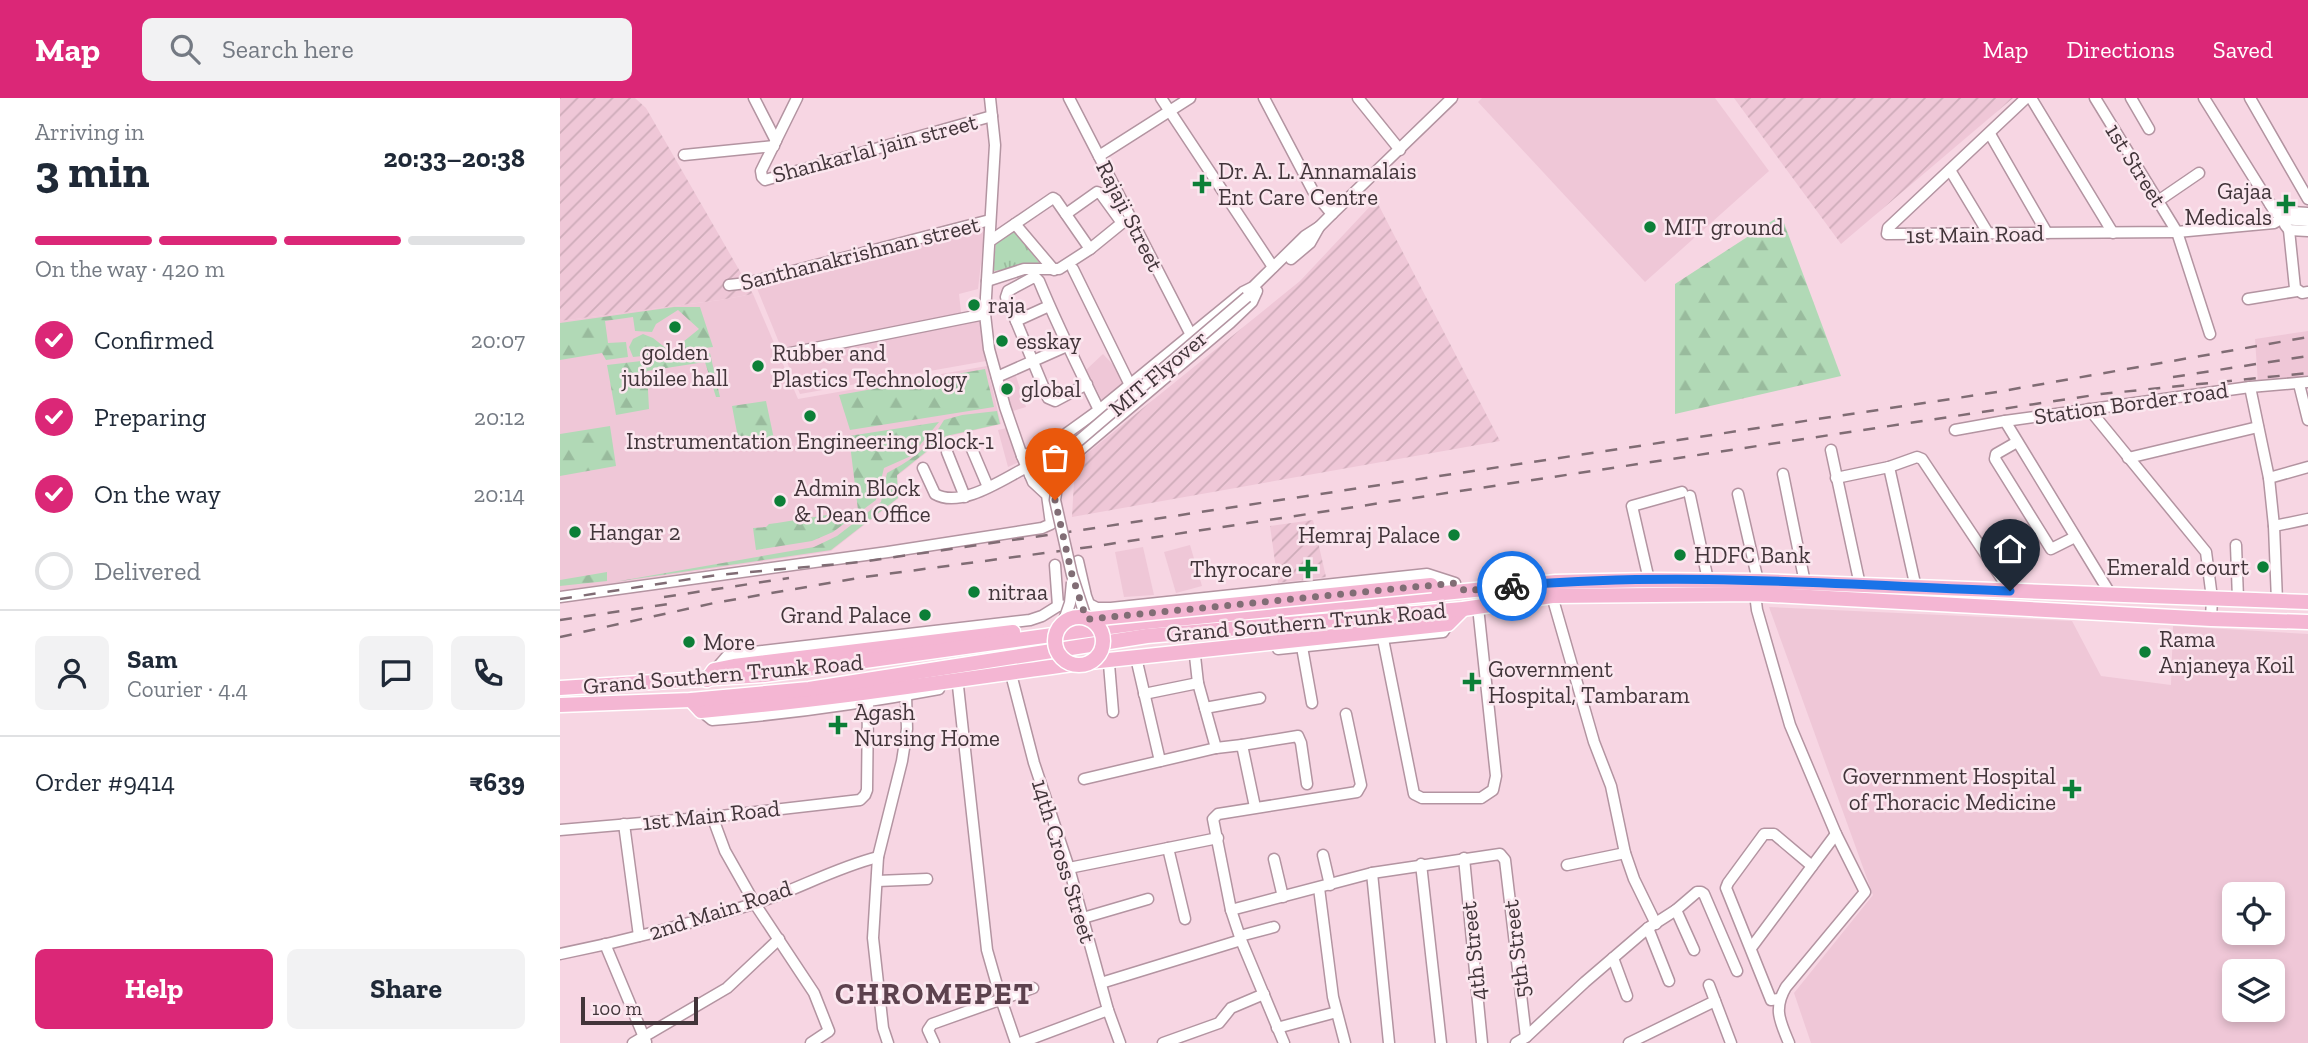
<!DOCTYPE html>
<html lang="en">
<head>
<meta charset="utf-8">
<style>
  :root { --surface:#fff; --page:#f2f2f3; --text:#1f2937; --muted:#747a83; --line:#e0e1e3; --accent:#db2777 }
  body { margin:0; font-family:"Zilla Slab",serif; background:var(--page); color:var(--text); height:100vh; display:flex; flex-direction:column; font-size:26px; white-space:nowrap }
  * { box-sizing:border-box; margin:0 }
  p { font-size:23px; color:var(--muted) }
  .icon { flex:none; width:38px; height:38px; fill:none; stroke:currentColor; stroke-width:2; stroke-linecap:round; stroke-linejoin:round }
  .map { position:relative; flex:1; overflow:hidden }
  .details { display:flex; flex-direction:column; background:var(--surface); width:560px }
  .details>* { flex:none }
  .controls { position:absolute; left:1662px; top:784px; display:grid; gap:14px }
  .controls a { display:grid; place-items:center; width:63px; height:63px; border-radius:10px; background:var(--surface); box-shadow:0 4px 10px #0003; font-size:35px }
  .scale { position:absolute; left:21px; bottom:18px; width:117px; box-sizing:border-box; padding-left:7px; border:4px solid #42353a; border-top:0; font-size:19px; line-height:24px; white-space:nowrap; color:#42353a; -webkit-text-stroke:5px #fbe7ef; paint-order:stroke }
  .pin { position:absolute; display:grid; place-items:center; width:60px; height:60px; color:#fff; margin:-72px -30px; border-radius:50% 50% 50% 0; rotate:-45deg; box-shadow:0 0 7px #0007 }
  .pin .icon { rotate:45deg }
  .courier { position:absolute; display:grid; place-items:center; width:70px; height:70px; margin:-35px; border:5px solid #1a73e8; border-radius:50%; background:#fff; color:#222; box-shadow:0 2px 9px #0007 }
  .head em { font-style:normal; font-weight:700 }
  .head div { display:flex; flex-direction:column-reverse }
  .head { display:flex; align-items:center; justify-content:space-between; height:119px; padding:0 35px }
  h1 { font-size:46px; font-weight:700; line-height:52px }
  .bar { display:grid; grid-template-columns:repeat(4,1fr); gap:10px 7px; align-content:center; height:84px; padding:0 35px }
  .bar i { height:9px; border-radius:5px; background:var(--line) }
  .bar .selected { background:var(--accent) }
  .bar p { grid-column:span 4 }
  .line { display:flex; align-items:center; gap:18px; padding:0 35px; border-top:2px solid var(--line) }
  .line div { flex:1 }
  .round { display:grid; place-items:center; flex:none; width:74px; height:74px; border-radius:10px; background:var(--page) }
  ol { padding:0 35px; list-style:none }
  li { display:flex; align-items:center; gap:21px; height:77px }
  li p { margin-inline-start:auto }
  li .icon { padding:7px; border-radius:50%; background:var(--accent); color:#fff; stroke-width:4 }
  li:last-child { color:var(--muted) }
  li i { width:38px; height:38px; border:4px solid var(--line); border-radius:50% }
  .primary-button { display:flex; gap:14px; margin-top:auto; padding:14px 35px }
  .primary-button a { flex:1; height:80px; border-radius:10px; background:var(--accent); color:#fff; font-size:28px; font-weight:700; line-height:80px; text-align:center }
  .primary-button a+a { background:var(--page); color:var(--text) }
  header { display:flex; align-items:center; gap:42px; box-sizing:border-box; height:98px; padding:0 35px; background:var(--accent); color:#fff }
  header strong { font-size:33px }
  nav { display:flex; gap:38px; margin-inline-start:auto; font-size:24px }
  .search { width:490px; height:63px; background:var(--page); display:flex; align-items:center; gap:18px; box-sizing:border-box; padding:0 24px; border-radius:10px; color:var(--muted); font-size:26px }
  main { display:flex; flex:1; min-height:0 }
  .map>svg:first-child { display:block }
  .built { fill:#efc7d7; fill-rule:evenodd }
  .industrial { fill:url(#industrial-furrows) }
  .grass { fill:url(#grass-tufts) }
  .forest { fill:url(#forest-firs) }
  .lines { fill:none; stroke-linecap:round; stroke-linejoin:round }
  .minor-casing { stroke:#b394a1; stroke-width:13 }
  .major-casing { stroke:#fff; stroke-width:17 }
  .minor { stroke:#fff; stroke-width:10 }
  .major { stroke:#f4b6d3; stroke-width:14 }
  .rail { stroke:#806c74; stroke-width:2.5; stroke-dasharray:12 12; stroke-linecap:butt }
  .minor-bridge-casing { stroke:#b394a1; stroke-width:13; stroke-linecap:butt }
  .major-bridge-casing { stroke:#fff; stroke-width:17; stroke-linecap:butt }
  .minor-bridge { stroke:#fff; stroke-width:10 }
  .major-bridge { stroke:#f4b6d3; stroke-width:14 }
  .done { stroke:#816d75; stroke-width:7; stroke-dasharray:0 12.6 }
  .route { stroke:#1a73e8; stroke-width:9 }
  .poi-dot { fill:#0c7f37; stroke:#fbe7ef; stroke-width:2.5 }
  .labels { text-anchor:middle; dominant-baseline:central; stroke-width:5; stroke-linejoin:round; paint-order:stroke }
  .street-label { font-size:23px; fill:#42353a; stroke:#fbe7ef }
  .poi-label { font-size:23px; fill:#42353a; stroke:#fbe7ef; text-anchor:start }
  .district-label { font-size:30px; font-weight:bold; letter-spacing:2px; fill:#5d424e; stroke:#fbe7ef }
</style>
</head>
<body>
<header>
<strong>Map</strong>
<div class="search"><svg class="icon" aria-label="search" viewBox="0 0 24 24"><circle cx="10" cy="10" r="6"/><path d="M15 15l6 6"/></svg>Search here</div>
<nav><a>Map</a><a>Directions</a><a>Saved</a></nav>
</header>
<main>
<section class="details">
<div class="head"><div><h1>3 min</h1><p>Arriving in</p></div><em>20:33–20:38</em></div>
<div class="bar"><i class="selected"></i><i class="selected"></i><i class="selected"></i><i></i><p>On the way · 420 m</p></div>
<ol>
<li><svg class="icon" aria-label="check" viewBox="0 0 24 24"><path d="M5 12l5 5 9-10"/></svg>Confirmed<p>20:07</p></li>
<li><svg class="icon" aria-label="check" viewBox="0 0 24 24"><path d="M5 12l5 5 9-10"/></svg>Preparing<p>20:12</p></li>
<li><svg class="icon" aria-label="check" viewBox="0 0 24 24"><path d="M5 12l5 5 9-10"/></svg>On the way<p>20:14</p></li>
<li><i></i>Delivered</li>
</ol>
<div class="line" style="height:126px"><a class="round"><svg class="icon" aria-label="person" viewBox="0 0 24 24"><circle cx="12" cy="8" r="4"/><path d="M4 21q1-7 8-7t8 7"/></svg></a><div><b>Sam</b><p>Courier · 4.4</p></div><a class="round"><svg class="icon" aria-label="chat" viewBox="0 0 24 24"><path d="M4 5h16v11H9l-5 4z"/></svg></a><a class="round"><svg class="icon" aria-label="phone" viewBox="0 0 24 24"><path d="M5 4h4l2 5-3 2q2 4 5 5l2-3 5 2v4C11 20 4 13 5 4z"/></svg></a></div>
<div class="line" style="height:91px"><div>Order #9414</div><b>₹639</b></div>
<div class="primary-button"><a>Help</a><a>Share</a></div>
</section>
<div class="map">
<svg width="1748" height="945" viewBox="0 0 1748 945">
  <defs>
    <pattern id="industrial-furrows" width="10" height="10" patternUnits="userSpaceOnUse" patternTransform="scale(1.75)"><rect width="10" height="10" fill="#efc7d7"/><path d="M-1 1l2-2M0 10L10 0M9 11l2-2" fill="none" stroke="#ceacb9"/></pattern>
    <pattern id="grass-tufts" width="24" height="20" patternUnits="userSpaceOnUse" patternTransform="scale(1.75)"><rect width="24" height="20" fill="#b1d9b6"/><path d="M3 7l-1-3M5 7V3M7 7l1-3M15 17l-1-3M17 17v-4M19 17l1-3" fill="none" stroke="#99bb9d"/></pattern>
    <pattern id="forest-firs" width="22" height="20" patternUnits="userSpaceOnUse" patternTransform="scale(1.75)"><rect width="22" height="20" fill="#b1d9b6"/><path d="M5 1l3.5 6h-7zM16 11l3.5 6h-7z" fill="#99bb9d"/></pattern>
  </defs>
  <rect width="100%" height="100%" fill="#f7d6e3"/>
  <g class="built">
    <polygon points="922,0 1155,0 1209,73 1085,184 918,4"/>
    <polygon points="425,129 418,191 399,196 402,223 421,220 426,263 240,296 196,188"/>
    <polygon points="193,196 238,301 427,268 441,326 386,339 337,378 339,400 271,453 0,493 0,223 160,202"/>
    <polygon points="1748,233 1748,277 1698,285 1695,241"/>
    <polygon points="543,256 568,283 543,304 526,272"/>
    <polygon points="454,272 466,309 453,313 440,275"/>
    <polygon points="447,330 459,364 448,369 438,332"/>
    <polygon points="630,447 642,488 616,495 604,454"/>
    <polygon points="583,449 594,497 564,499 555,454"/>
    <path d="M1209 509 1512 523 1541 578 1611 587 1613 528 1748 536V945H1251L1234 895 1313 797ZM1675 796H1713V835H1675ZM1675 873H1713V912H1675Z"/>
  </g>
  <g class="industrial">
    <polygon points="0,0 75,0 86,10 193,196 160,202 0,223"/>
    <polygon points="1174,0 1453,0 1281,146"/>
    <polygon points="816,102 940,343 512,419 515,365 740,183"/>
    <polygon points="753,422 766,479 718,485 710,428"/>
  </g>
  <polygon class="grass" points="452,130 481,167 433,173 436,144"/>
  <g class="forest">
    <polygon points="1221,117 1281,278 1115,316 1115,186"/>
    <polygon points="114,209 140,209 153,249 121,253 118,248 139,231 118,212 96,226 92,234 75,233 73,219 45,223 48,245 66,244 68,259 46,262 42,255 0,262 0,225"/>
    <polygon points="83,236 93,240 112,255 73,259 69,249 73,241"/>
    <polygon points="150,255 160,299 156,299 145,264 87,273 89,311 56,317 47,267"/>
    <polygon points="425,271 434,309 290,332 279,297"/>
    <polygon points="206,303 214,341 179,345 172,308"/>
    <path d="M437 313 440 326 386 338 337 377 338 400 271 452 54 484 254 449 277 438 321 404 327 375C357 359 366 351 384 322L402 317Z"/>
    <polygon points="379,324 351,358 324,370 316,402 273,434 252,443 196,452 193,430 206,429 209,426 217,425 298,412 289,338"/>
    <polygon points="50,328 56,368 0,378 0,336"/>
    <polygon points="47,474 47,483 0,488 0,482"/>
  </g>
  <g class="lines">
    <defs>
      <g id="minor">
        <polyline points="194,0 216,43"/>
        <polyline points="237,0 201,73 202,79 205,82 432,18"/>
        <polyline points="509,0 631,237"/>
        <polyline points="601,0 713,169"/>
        <polyline points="704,0 753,93 772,116"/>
        <polyline points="798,0 840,52"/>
        <polyline points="1466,0 1328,130 1327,136 1617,134 1714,125 1723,120"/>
        <polyline points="1471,0 1553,135"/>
        <polyline points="1535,0 1617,134 1650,236"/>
        <polyline points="1571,0 1589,31"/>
        <polyline points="1644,0 1715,114 1724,121 1748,123"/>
        <polyline points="1690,0 1748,101"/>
        <polyline points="1430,36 1487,135"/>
        <polyline points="124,57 214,48"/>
        <polyline points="539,58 630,0"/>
        <polyline points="1390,72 1428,135"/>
        <polyline points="1598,103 1639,75"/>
        <polyline points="1710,106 1732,114 1748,115"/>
        <polyline points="455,126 494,172"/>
        <polyline points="1725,127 1729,132 1748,133"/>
        <polyline points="1729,132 1735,190 1742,195 1748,194"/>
        <polyline points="430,143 493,100 496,102 530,151"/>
        <polyline points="731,161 750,145 759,129 772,116 892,0"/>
        <polyline points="513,171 570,287"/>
        <polyline points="427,183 464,171 499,171 530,151 562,125 541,96 537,94 506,116"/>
        <polyline points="169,187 187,185 430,122"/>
        <polyline points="1688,201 1737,193"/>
        <polyline points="456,223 489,208"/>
        <polyline points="220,257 425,216"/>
        <polyline points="437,279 507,248"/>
        <path d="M527 286 495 303 488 300 446 199 448 193 472 180H476L479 183C497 227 518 269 539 312"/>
        <polyline points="1739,286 1748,322"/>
        <polyline points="1690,289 1709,380 1714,428 1717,503"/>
        <polyline points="1529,311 1646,454 1652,500 1651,521"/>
        <polyline points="1445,323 1551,497"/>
        <polyline points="1395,332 1445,323 1690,289 1748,284"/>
        <polyline points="1457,344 1436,356 1435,361 1491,451 1515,439"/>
        <polyline points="411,349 428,389"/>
        <polyline points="1271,352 1300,487"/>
        <polyline points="387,354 405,399"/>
        <polyline points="462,358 489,348 539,312 683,194 693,189 745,138 759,129"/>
        <polyline points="1568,360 1698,329"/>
        <polyline points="1329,369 1356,490"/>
        <path d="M363 370 375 396C401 411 443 381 467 369"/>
        <polyline points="1223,376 1245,485"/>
        <polyline points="470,377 507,363 670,225 692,204 697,193"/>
        <polyline points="1276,380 1329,369 1357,359 1362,361 1450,493"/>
        <polyline points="1709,380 1748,369"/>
        <polyline points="1178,396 1198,483"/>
        <polyline points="1130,398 1148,482"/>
        <polyline points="1714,428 1748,421"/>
        <polyline points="1676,447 1678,501"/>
        <polyline points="518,463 526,498 529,506"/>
        <polyline points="495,467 498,508"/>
        <polyline points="1089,482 1072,408 1122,394"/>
        <path d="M1195 496 1197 512 1230 627 1276 736 1305 794 1226 889C1213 911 1220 923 1229 945"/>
        <polyline points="992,498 1034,644 1051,688 1065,755 1074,781 1096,826"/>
        <polyline points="0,499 328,454 482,430 491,426 487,397 473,384 462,358 445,309 429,251 425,216 435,47 430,0"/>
        <polyline points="823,541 854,696 862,700 921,700 933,692 936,678 918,509"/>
        <polyline points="742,549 752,605"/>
        <polyline points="718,551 883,534 888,526"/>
        <polyline points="635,558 638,585 656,650"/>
        <polyline points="577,564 600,663"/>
        <polyline points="549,566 553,614"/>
        <polyline points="155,572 168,557 470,522 482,518 498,508 529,506 537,510 551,510 867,476 895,485"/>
        <polyline points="452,580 474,665 509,770 548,912 560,945"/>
        <polyline points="398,588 427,852 441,901 456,945"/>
        <polyline points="584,596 638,585"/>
        <polyline points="645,610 700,600"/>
        <path d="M141 613 152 622C228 616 304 605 379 591"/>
        <polyline points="682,647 738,638 741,645 747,686"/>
        <polyline points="524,681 656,650 682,647 695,709"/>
        <polyline points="64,726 79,838"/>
        <polyline points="155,726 165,753 195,806 254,895 269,933 251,945"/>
        <polyline points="0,732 152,719 300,702 305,697 307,692 308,605"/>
        <polyline points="608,750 625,821"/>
        <polyline points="763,757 770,787"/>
        <polyline points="904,760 922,945"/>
        <polyline points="714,761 723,799"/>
        <polyline points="861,766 881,945"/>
        <polyline points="1007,767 1065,755"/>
        <polyline points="509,770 658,740"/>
        <polyline points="812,775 829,945"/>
        <polyline points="317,783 367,781"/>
        <polyline points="759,790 773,899 785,945"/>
        <polyline points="671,812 812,775 940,756 945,762 966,939"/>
        <polyline points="1116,812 1134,852"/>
        <polyline points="523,820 588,801"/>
        <polyline points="1088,830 1109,883"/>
        <polyline points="680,838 714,829"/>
        <polyline points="45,846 86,944"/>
        <polyline points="1191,850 1276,736"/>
        <path d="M0 856C65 843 130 826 193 806 235 793 274 770 318 759"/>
        <polyline points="1053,860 1067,898"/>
        <polyline points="541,885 681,842"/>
        <polyline points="1149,887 1171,945"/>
        <polyline points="1219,901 1211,902 1166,790 1168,785 1204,736 1214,736 1252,768"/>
        <polyline points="717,930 773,915"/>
        <polyline points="73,945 167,890 219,841"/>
        <polyline points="328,945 323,930 313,840 318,759 342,663 347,631 346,597"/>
        <polyline points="374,945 368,932 372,926 473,890"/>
        <polyline points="460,945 548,912"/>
        <polyline points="603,945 659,925 671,910 704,896"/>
        <polyline points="724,945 681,842 671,812 653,721 658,716 797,694 801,687 786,616"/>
        <polyline points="956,945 966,939 1025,884 1088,830 1116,812 1137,794 1141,794 1144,796 1177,873"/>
        <polyline points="1069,945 1155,903"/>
      </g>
      <g id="major">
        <polyline points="530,564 888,526 903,511"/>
        <polyline points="147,582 154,572 174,568 453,534"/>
        <polyline points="0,590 204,577 586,524 996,484 1089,482 1198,483 1748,504"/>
        <path d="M131 602 141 613C266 602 389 583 513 566"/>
        <polyline points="0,607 131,602 249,591 587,538 903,511 992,498 1195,496 1651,521 1748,524"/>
      </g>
    </defs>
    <use href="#minor" class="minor-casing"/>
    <use href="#major" class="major-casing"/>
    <use href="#minor" class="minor"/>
    <use href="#major" class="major"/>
    <g class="rail">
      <polyline points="1613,279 1748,258"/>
      <polyline points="104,499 229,480"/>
      <polyline points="0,501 157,477 301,464 508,434 1437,294 1748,239"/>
      <polyline points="0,522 115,505"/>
      <polyline points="0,539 154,505 304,479 530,449 1541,296 1748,275"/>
    </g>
    <defs>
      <g id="minor-bridge">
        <polyline points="526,520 512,477 495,402 500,368 508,352 687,199"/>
        <polyline points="503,525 510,505 512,484"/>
      </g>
      <g id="major-bridge">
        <circle cx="519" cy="543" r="24"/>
        <polyline points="530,521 871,487"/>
      </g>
    </defs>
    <use href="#minor-bridge" class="minor-bridge-casing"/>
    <use href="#major-bridge" class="major-bridge-casing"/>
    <use href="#minor-bridge" class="minor-bridge"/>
    <use href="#major-bridge" class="major-bridge"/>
  </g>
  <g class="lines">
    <polyline class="done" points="495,402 512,477 526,520 530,521 895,485 905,493 952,488"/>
    <path class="route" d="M952 488C1118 473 1285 487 1450 493"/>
  </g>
  <g class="poi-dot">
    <path d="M638.5 75.5h7v7h7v7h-7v7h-7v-7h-7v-7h7z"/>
    <path d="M1722.5 95.5h7v7h7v7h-7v7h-7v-7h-7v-7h7z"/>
    <circle cx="1090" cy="129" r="7"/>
    <circle cx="414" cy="207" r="7"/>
    <circle cx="115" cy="229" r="7"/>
    <circle cx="442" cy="243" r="7"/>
    <circle cx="198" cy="268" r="7"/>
    <circle cx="447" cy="291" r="7"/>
    <circle cx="250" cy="318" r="7"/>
    <circle cx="220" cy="403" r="7"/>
    <circle cx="15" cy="434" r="7"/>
    <circle cx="894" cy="437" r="7"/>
    <circle cx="1120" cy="457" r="7"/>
    <circle cx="1703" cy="469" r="7"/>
    <path d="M744.5 460.5h7v7h7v7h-7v7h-7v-7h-7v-7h7z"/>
    <circle cx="414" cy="494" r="7"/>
    <circle cx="365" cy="517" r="7"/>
    <circle cx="129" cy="544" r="7"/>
    <circle cx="1585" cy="554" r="7"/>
    <path d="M908.5 573.5h7v7h7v7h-7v7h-7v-7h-7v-7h7z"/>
    <path d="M274.5 616.5h7v7h7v7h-7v7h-7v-7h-7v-7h7z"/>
    <path d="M1508.5 680.5h7v7h7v7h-7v7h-7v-7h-7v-7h7z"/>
  </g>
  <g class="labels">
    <g class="street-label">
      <text transform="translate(315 50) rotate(-15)">Shankarlal jain street</text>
      <text transform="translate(1576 67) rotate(58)">1st Street</text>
      <text transform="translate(570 118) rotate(63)">Rajaji Street</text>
      <text transform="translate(1415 136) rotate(-1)">1st Main Road</text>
      <text transform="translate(300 155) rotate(-14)">Santhanakrishnan street</text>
      <text transform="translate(598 275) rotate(-40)">MIT Flyover</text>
      <text transform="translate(1571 305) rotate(-8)">Station Border road</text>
      <text transform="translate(746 524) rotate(-5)">Grand Southern Trunk Road</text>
      <text transform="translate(163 576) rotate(-5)">Grand Southern Trunk Road</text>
      <text transform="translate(151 717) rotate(-6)">1st Main Road</text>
      <text transform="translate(504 763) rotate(73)">14th Cross Street</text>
      <text transform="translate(160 812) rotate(-18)">2nd Main Road</text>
      <text transform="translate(956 851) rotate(-97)">5th Street</text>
      <text transform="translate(913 853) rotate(-96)">4th Street</text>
    </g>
    <g class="poi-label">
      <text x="658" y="73">Dr. A. L. Annamalais<tspan x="658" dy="26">Ent Care Centre</tspan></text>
      <text x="1712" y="93" text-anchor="end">Gajaa<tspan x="1712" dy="26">Medicals</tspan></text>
      <text x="1104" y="129">MIT ground</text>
      <text x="428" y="207">raja</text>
      <text x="456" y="243">esskay</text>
      <text x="115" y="254" text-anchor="middle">golden<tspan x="115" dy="26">jubilee hall</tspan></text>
      <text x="212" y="255">Rubber and<tspan x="212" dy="26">Plastics Technology</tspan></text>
      <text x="461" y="291">global</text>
      <text x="250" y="343" text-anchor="middle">Instrumentation Engineering Block-1</text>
      <text x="234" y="390">Admin Block<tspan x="234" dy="26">&amp; Dean Office</tspan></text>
      <text x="29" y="434">Hangar 2</text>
      <text x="880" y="437" text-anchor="end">Hemraj Palace</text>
      <text x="1134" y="457">HDFC Bank</text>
      <text x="1689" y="469" text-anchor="end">Emerald court</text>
      <text x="732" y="471" text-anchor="end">Thyrocare</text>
      <text x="428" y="494">nitraa</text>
      <text x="351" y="517" text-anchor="end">Grand Palace</text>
      <text x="1599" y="541">Rama<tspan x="1599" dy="26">Anjaneya Koil</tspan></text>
      <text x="143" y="544">More</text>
      <text x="928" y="571">Government<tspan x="928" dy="26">Hospital, Tambaram</tspan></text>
      <text x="294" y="614">Agash<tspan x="294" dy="26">Nursing Home</tspan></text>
      <text x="1496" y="678" text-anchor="end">Government Hospital<tspan x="1496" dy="26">of Thoracic Medicine</tspan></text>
    </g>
    <g class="district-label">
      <text x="375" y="896">CHROMEPET</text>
    </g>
  </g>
</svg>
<div class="controls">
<a><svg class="icon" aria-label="locate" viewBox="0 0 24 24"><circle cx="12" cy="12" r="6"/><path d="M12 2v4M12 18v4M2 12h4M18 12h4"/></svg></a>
<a><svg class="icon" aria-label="layers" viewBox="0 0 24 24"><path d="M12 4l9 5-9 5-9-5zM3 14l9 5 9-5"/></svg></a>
</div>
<div class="scale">100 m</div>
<div class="pin" style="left:495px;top:402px;background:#ea580c"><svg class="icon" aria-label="bag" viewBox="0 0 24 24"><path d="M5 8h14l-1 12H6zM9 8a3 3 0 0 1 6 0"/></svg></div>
<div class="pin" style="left:1450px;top:493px;background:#1f2937"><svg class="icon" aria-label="home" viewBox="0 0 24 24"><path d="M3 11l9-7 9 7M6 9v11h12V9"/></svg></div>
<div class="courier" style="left:952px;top:488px"><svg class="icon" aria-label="bike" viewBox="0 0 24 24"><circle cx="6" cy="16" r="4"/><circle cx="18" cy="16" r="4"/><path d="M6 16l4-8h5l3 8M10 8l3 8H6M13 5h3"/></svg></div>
</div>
</main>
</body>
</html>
